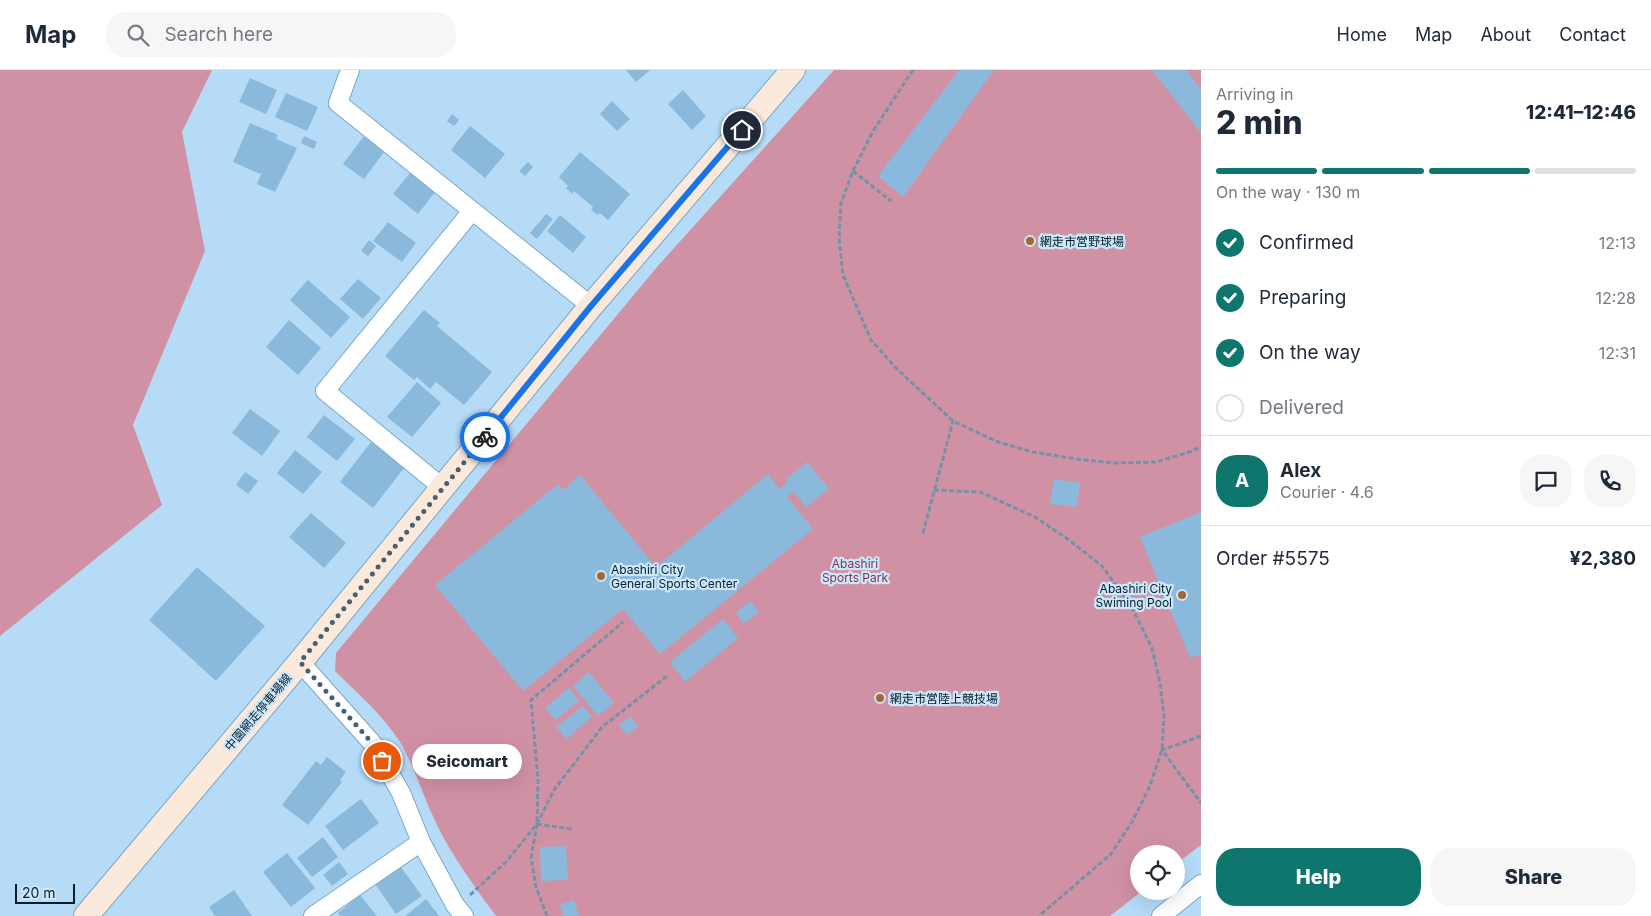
<!DOCTYPE html>
<html lang="en">
<head>
<meta charset="utf-8">
<style>
  :root { --surface:#fff; --page:#f6f6f7; --text:#1f2937; --muted:#747a83; --line:#e0e1e3; --accent:#0f766e }
  body { margin:0; font-family:Inter,"Noto Sans JP",sans-serif; background:var(--page); color:var(--text); height:100vh; display:flex; flex-direction:column; font-size:19px; white-space:nowrap }
  * { box-sizing:border-box; margin:0 }
  p { font-size:16px; color:var(--muted) }
  .icon { flex:none; width:28px; height:28px; fill:none; stroke:currentColor; stroke-width:2; stroke-linecap:round; stroke-linejoin:round }
  .map { position:relative; flex:1; overflow:hidden }
  .sheet { display:flex; flex-direction:column; background:var(--surface); width:450px }
  .sheet>* { flex:none }
  .fabs { position:absolute; left:1130px; top:775px; display:grid; gap:10px }
  .fabs a { display:grid; place-items:center; width:55px; height:55px; border-radius:50%; background:var(--surface); box-shadow:0 5px 20px #0002; font-size:25px }
  .scale { position:absolute; left:15px; bottom:12px; width:60px; box-sizing:border-box; padding-left:5px; border:2px solid #0a1d29; border-top:0; font-size:14px; line-height:18px; white-space:nowrap; color:#0a1d29; -webkit-text-stroke:4px #cae7fc; paint-order:stroke }
  .pin { position:absolute; display:grid; place-items:center; width:42px; height:42px; color:#fff; margin:-21px; border:2px solid #fff; border-radius:50%; box-shadow:0 1px 5px #0007 }
  .courier { position:absolute; display:grid; place-items:center; width:50px; height:50px; margin:-25px; border:4px solid #1a73e8; border-radius:50%; background:#fff; color:#222; box-shadow:0 1px 6px #0007 }
  .bubble { position:absolute; height:35px; border-radius:18px; background:var(--surface); box-shadow:0 5px 20px #0002; font-size:16px; font-weight:800; line-height:35px; text-align:center }
  .overview em { font-style:normal; font-weight:800 }
  .overview div { display:flex; flex-direction:column-reverse }
  .overview { display:flex; align-items:center; justify-content:space-between; height:85px; padding:0 15px }
  h1 { font-size:32px; font-weight:800; line-height:38px }
  .bar { display:grid; grid-template-columns:repeat(4,1fr); gap:8px 5px; align-content:center; height:60px; padding:0 15px }
  .bar i { height:6px; border-radius:4px; background:var(--line) }
  .bar .current { background:var(--accent) }
  .bar p { grid-column:span 4 }
  .line { display:flex; align-items:center; gap:12px; padding:0 15px; border-top:1px solid var(--line) }
  .line div { flex:1 }
  .round { display:grid; place-items:center; flex:none; width:52px; height:52px; border-radius:20px; background:var(--page) }
  ol { padding:0 15px; list-style:none }
  li { display:flex; align-items:center; gap:15px; height:55px }
  li p { margin-inline-start:auto }
  li .icon { padding:5px; border-radius:50%; background:var(--accent); color:#fff; stroke-width:4 }
  li:last-child { color:var(--muted) }
  li i { width:28px; height:28px; border:2px solid var(--line); border-radius:50% }
  .button { display:flex; gap:10px; margin-top:auto; padding:10px 15px }
  .button a { flex:1; height:58px; border-radius:20px; background:var(--accent); color:#fff; font-size:20px; font-weight:800; line-height:58px; text-align:center }
  .button a+a { background:var(--page); color:var(--text) }
  header { display:flex; align-items:center; gap:30px; box-sizing:border-box; height:70px; padding:0 25px; background:var(--surface); border-bottom:1px solid var(--line) }
  header strong { font-size:24px }
  nav { display:flex; gap:28px; margin-inline-start:auto; font-size:18px }
  .search { width:350px; height:45px; background:var(--page); display:flex; align-items:center; gap:12px; box-sizing:border-box; padding:0 18px; border-radius:20px; color:var(--muted); font-size:19px }
  main { display:flex; flex:1; min-height:0 }
  .map>svg:first-child { display:block }
  .green { fill:#d191a4 }
  .building { fill:#8ab9db }
  .lines { fill:none; stroke-linecap:round; stroke-linejoin:round }
  .minor-casing { stroke:#79a7c9; stroke-width:20 }
  .secondary-casing { stroke:#79a7c9; stroke-width:26 }
  .path { stroke:#7392a7; stroke-width:3; stroke-dasharray:5 2.5; stroke-linecap:butt }
  .minor { stroke:#fff; stroke-width:18 }
  .secondary { stroke:#fbeadb; stroke-width:24 }
  .done { stroke:#466071; stroke-width:5; stroke-dasharray:0 9 }
  .route { stroke:#1a73e8; stroke-width:6 }
  .poi-dot { fill:#a6672e; stroke:#cae7fc; stroke-width:2 }
  .labels { text-anchor:middle; dominant-baseline:central; stroke-width:4.5; stroke-linejoin:round; paint-order:stroke }
  .poi-label { font-size:12px; fill:#0a1d29; stroke:#cae7fc; text-anchor:start }
  .park-label { font-size:12px; fill:#893052; stroke:#cae7fc }
  .street-label { font-size:12px; fill:#0a1d29; stroke:#cae7fc }
</style>
</head>
<body>
<header>
<strong>Map</strong>
<div class="search"><svg class="icon" aria-label="search" viewBox="0 0 24 24"><circle cx="10" cy="10" r="6"/><path d="M15 15l6 6"/></svg>Search here</div>
<nav><a>Home</a><a>Map</a><a>About</a><a>Contact</a></nav>
</header>
<main>
<div class="map">
<svg width="1201" height="846" viewBox="0 0 1201 846">
  <rect width="100%" height="100%" fill="#b5dbf7"/>
  <g class="green">
    <polygon points="0,0 212,0 182,62 205,181 133,355 162,435 0,566"/>
    <path d="M834 0H1201V775L1176 794V784H1139V821H1142L1110 846H496C474 816 452 786 436 753 423 726 415 698 400 672 383 645 358 624 335 601L336 583 657 197Z"/>
  </g>
  <g class="building">
    <polygon points="626,0 650,0 636,12"/>
    <polygon points="959,0 994,0 903,127 878,106"/>
    <polygon points="1152,0 1186,0 1201,19 1201,63"/>
    <polygon points="250,8 277,20 266,44 239,32"/>
    <polygon points="683,20 706,46 692,60 668,34"/>
    <polygon points="286,23 318,37 307,61 275,47"/>
    <polygon points="612,31 630,49 617,61 600,44"/>
    <polygon points="452,44 459,50 454,56 447,51"/>
    <polygon points="250,53 278,65 276,69 297,78 275,122 257,114 262,102 260,104 233,92"/>
    <polygon points="470,56 505,84 485,108 451,80"/>
    <polygon points="304,66 317,72 314,79 301,73"/>
    <polygon points="364,66 384,82 364,109 343,94"/>
    <polygon points="580,82 630,124 608,150 600,143 598,145 591,140 593,137 574,121 572,124 566,118 568,116 559,107"/>
    <polygon points="528,92 533,97 525,106 519,101"/>
    <polygon points="410,103 435,122 418,144 393,124"/>
    <polygon points="546,144 553,149 537,169 530,163"/>
    <polygon points="560,145 586,167 573,183 547,161"/>
    <polygon points="388,152 416,173 402,192 373,171"/>
    <polygon points="369,170 376,176 368,186 361,181"/>
    <polygon points="358,209 381,228 363,249 340,229"/>
    <polygon points="308,210 350,247 331,268 290,230"/>
    <polygon points="424,240 440,253 437,256 492,302 464,335 436,312 430,319 417,307 414,310 385,286"/>
    <polygon points="289,250 321,278 298,305 266,277"/>
    <polygon points="417,312 441,333 412,367 387,347"/>
    <polygon points="250,339 280,361 262,386 232,363"/>
    <polygon points="324,345 355,369 337,391 307,367"/>
    <polygon points="371,372 404,398 373,438 340,412"/>
    <polygon points="295,380 322,402 303,424 277,403"/>
    <polygon points="807,392 829,419 806,437 794,422 787,427 813,459 660,584 623,539 523,621 435,515 558,414 563,420 580,405 656,497 768,404 780,419 787,413 785,410"/>
    <polygon points="245,402 258,411 248,424 236,415"/>
    <polygon points="1054,409 1080,413 1077,437 1050,434"/>
    <polygon points="1201,442 1201,584 1190,588 1140,467"/>
    <polygon points="311,443 346,473 324,498 289,467"/>
    <polygon points="197,497 265,556 216,611 149,550"/>
    <polygon points="750,531 759,542 744,554 736,543"/>
    <polygon points="723,549 738,568 685,612 670,592"/>
    <polygon points="589,602 614,633 598,646 573,616"/>
    <polygon points="569,618 579,631 555,650 545,638"/>
    <polygon points="583,636 592,647 566,669 556,657"/>
    <polygon points="630,646 638,656 627,665 619,655"/>
    <polygon points="327,687 346,702 340,710 342,712 308,755 282,735 316,691 321,695"/>
    <polygon points="361,729 379,753 343,780 325,756"/>
    <polygon points="323,767 338,787 312,807 297,788"/>
    <polygon points="566,776 568,810 541,811 540,777"/>
    <polygon points="287,783 315,818 291,837 263,802"/>
    <polygon points="339,792 348,804 332,816 323,805"/>
    <polygon points="400,796 422,826 396,844 375,814"/>
    <polygon points="234,820 252,846 215,846 209,837"/>
    <polygon points="360,825 377,846 340,846 338,843"/>
    <polygon points="426,829 439,846 405,846"/>
    <polygon points="574,830 579,846 563,846 560,834"/>
  </g>
  <g class="lines">
    <defs>
      <g id="minor">
        <polyline points="350,0 338,33 591,236"/>
        <polyline points="443,418 325,321 472,141"/>
        <polyline points="300,592 373,674 401,723 421,772 455,835 464,846"/>
        <polyline points="313,846 421,772"/>
        <polyline points="1161,846 1201,814"/>
      </g>
      <polyline id="secondary" points="86,846 300,592 591,236 793,0"/>
    </defs>
    <use href="#minor" class="minor-casing"/>
    <use href="#secondary" class="secondary-casing"/>
    <g class="path">
      <polyline points="913,0 873,61 853,101 841,133 839,168 843,205 871,270 897,299 953,351 998,372 1033,382 1077,389 1114,393 1156,392 1193,381 1201,376"/>
      <polyline points="853,101 891,131"/>
      <polyline points="934,420 980,422 1035,447 1069,470 1102,496 1131,536 1152,578 1160,613 1164,646 1162,680 1149,718 1132,752 1111,784 1039,846"/>
      <polyline points="923,463 953,351"/>
      <polyline points="1201,666 1162,680 1201,733"/>
      <polyline points="537,754 572,759"/>
      <polyline points="470,825 506,792 537,754 554,720 602,657 667,606"/>
      <polyline points="547,846 536,817 531,788 537,754 538,710 531,630 623,552"/>
    </g>
    <use href="#minor" class="minor"/>
    <use href="#secondary" class="secondary"/>
  </g>
  <g class="lines">
    <polyline class="done" points="382,691 373,674 300,592 485,367"/>
    <polyline class="route" points="485,367 591,236 742,60"/>
  </g>
  <g class="poi-dot">
    <circle cx="1030" cy="171" r="5"/>
    <circle cx="601" cy="506" r="5"/>
    <circle cx="1182" cy="525" r="5"/>
    <circle cx="880" cy="628" r="5"/>
  </g>
  <g class="labels">
    <g class="poi-label">
      <text x="1040" y="171">網走市営野球場</text>
      <text x="611" y="499">Abashiri City<tspan x="611" dy="14">General Sports Center</tspan></text>
      <text x="1172" y="518" text-anchor="end">Abashiri City<tspan x="1172" dy="14">Swiming Pool</tspan></text>
      <text x="890" y="628">網走市営陸上競技場</text>
    </g>
    <g class="park-label">
      <text x="855" y="493">Abashiri<tspan x="855" dy="14">Sports Park</tspan></text>
    </g>
    <g class="street-label">
      <text transform="translate(258 642) rotate(-50)">中園網走停車場線</text>
    </g>
  </g>
</svg>
<div class="fabs">
<a><svg class="icon" aria-label="locate" viewBox="0 0 24 24"><circle cx="12" cy="12" r="6"/><path d="M12 2v4M12 18v4M2 12h4M18 12h4"/></svg></a>
</div>
<div class="scale">20 m</div>
<div class="pin" style="left:382px;top:691px;background:#ea580c"><svg class="icon" aria-label="bag" viewBox="0 0 24 24"><path d="M5 8h14l-1 12H6zM9 8a3 3 0 0 1 6 0"/></svg></div>
<div class="pin" style="left:742px;top:60px;background:#1f2937"><svg class="icon" aria-label="home" viewBox="0 0 24 24"><path d="M3 11l9-7 9 7M6 9v11h12V9"/></svg></div>
<div class="courier" style="left:485px;top:367px"><svg class="icon" aria-label="bike" viewBox="0 0 24 24"><circle cx="6" cy="16" r="4"/><circle cx="18" cy="16" r="4"/><path d="M6 16l4-8h5l3 8M10 8l3 8H6M13 5h3"/></svg></div>
<div class="bubble" style="left:412px;top:674px;width:110px">Seicomart</div>
</div>
<section class="sheet">
<div class="overview"><div><h1>2 min</h1><p>Arriving in</p></div><em>12:41–12:46</em></div>
<div class="bar"><i class="current"></i><i class="current"></i><i class="current"></i><i></i><p>On the way · 130 m</p></div>
<ol>
<li><svg class="icon" aria-label="check" viewBox="0 0 24 24"><path d="M5 12l5 5 9-10"/></svg>Confirmed<p>12:13</p></li>
<li><svg class="icon" aria-label="check" viewBox="0 0 24 24"><path d="M5 12l5 5 9-10"/></svg>Preparing<p>12:28</p></li>
<li><svg class="icon" aria-label="check" viewBox="0 0 24 24"><path d="M5 12l5 5 9-10"/></svg>On the way<p>12:31</p></li>
<li><i></i>Delivered</li>
</ol>
<div class="line" style="height:90px"><b class="round" style="background:var(--accent);color:#fff">A</b><div><b>Alex</b><p>Courier · 4.6</p></div><a class="round"><svg class="icon" aria-label="chat" viewBox="0 0 24 24"><path d="M4 5h16v11H9l-5 4z"/></svg></a><a class="round"><svg class="icon" aria-label="phone" viewBox="0 0 24 24"><path d="M5 4h4l2 5-3 2q2 4 5 5l2-3 5 2v4C11 20 4 13 5 4z"/></svg></a></div>
<div class="line" style="height:65px"><div>Order #5575</div><b>¥2,380</b></div>
<div class="button"><a>Help</a><a>Share</a></div>
</section>
</main>
</body>
</html>
